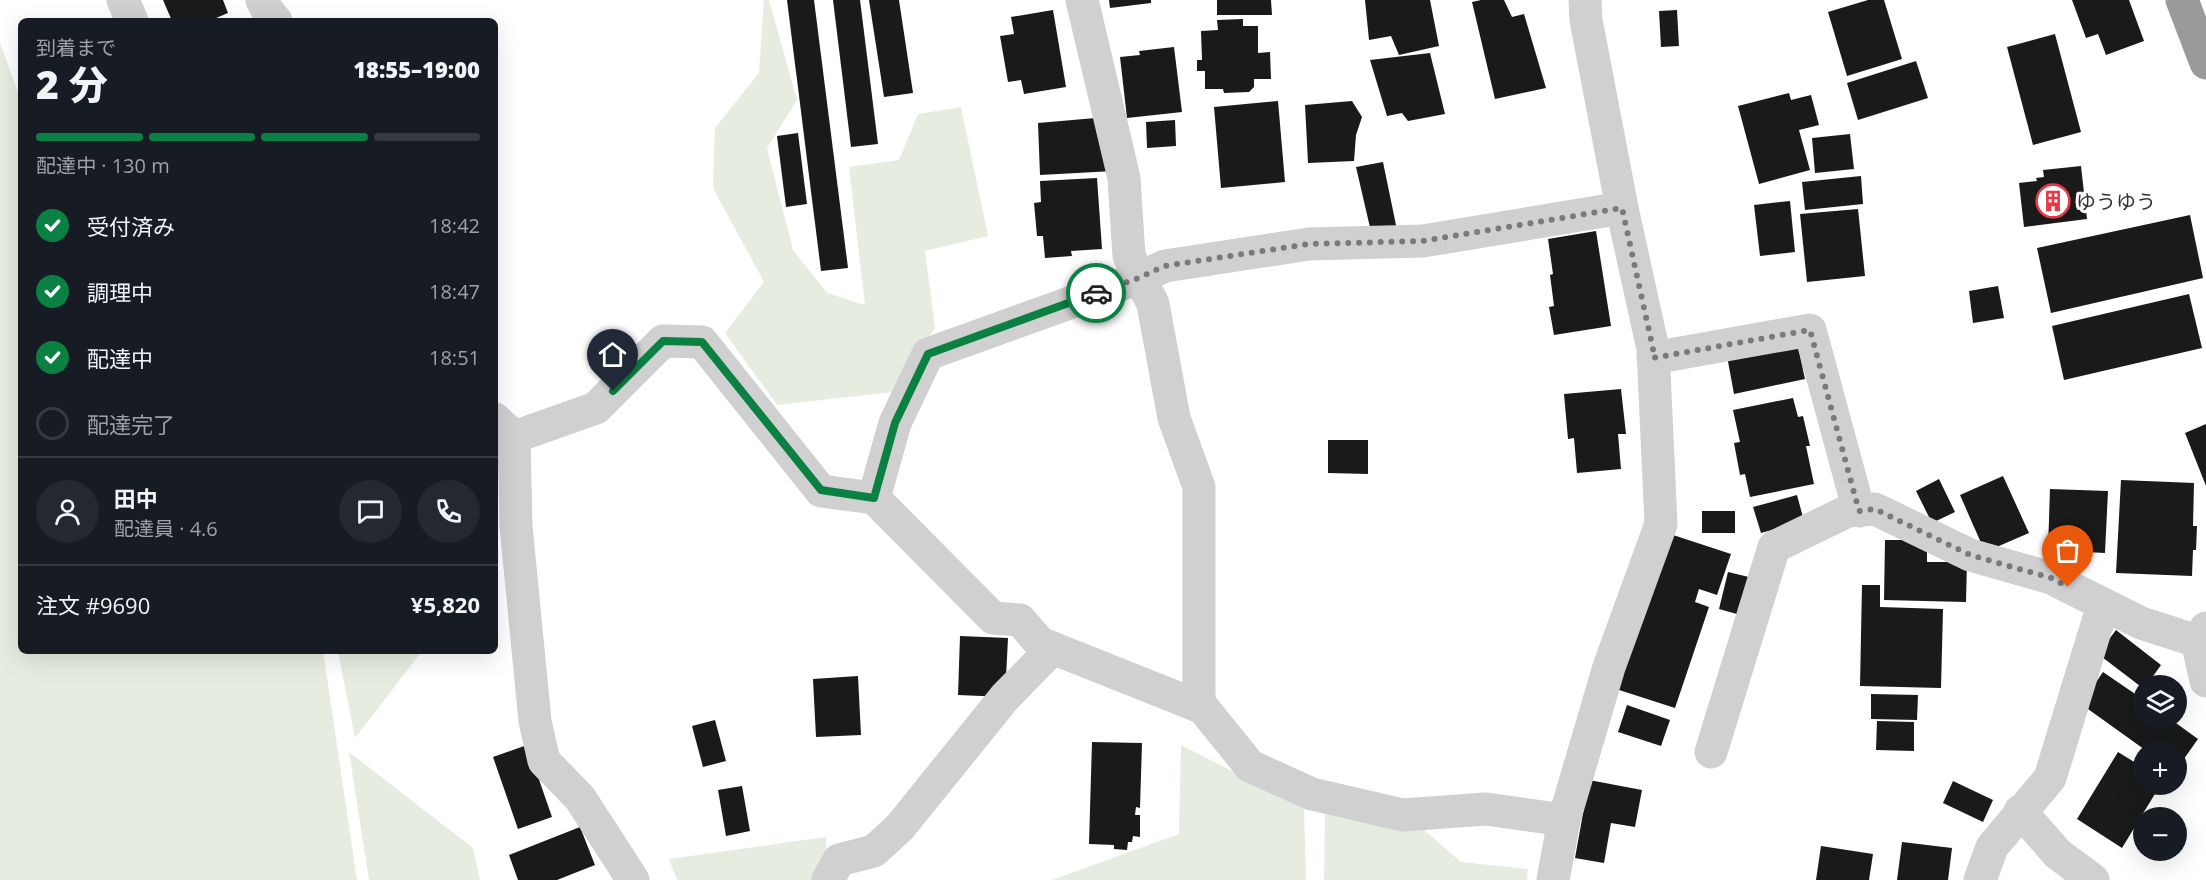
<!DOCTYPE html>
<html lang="ja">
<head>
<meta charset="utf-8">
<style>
  :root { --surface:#171b24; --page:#242831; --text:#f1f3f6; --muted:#9ea1a6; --line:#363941; --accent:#0b8043 }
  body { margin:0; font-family:"Open Sans","Noto Sans JP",sans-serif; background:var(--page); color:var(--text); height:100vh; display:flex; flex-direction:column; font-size:22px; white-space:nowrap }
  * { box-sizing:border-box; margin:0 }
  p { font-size:20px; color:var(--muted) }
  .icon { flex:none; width:33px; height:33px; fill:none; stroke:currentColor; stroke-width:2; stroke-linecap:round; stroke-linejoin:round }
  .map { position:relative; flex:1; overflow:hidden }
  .panel { position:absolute; left:18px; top:18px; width:480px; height:636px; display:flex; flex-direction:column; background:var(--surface); border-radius:9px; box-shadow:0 6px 24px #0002 }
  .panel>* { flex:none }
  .buttons { position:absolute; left:2133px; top:675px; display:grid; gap:12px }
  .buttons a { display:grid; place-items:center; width:54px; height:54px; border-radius:50%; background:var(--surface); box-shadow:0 6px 24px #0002; font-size:30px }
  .pin { position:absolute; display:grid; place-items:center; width:51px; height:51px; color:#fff; margin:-62px -26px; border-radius:50% 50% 50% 0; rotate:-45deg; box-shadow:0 0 6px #0007 }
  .pin .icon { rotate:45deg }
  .courier { position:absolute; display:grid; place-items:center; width:60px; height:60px; margin:-30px; border:4px solid #0b8043; border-radius:50%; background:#fff; color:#222; box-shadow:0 2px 8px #0007 }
  .head em { font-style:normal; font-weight:800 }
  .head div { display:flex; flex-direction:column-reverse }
  .head { display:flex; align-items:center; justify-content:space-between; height:102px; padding:0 18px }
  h1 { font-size:39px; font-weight:800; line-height:45px }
  .bar { display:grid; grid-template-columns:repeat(4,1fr); gap:9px 6px; align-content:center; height:72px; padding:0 18px }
  .bar i { height:8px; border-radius:4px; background:var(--line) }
  .bar .on { background:var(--accent) }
  .bar p { grid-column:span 4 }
  .line { display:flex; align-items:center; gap:15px; padding:0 18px; border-top:2px solid var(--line) }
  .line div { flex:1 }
  .round { display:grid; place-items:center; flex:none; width:63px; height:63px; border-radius:32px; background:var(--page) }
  ol { padding:0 18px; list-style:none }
  li { display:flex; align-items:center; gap:18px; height:66px }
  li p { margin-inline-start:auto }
  li .icon { padding:6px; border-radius:50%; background:var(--accent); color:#fff; stroke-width:4 }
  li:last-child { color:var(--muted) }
  li i { width:33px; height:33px; border:3px solid var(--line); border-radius:50% }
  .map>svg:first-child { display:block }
  .green { fill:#e6ecdf }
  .building { fill:#1a1a1a }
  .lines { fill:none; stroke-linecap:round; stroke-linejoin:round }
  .minor { stroke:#d0d0d0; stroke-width:33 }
  .highway { stroke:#9a9a9a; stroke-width:33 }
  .done { stroke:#7a7a7a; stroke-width:6; stroke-dasharray:0 10.8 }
  .route { stroke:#0b8043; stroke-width:8 }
  .labels { text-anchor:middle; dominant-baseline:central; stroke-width:6; stroke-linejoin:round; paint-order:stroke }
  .poi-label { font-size:20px; fill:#333; stroke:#fff; text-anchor:start }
</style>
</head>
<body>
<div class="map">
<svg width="2206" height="880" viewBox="0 0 2206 880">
  <rect width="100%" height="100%" fill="#fff"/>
  <g class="green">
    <polygon points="764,0 769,0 797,100 767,148 793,250 827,293 865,305 849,167 899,160 918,114 961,107 988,236 925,251 935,328 893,392 777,405 725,333 764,282 713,188 715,128 759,73"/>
    <polygon points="0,43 21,100 21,651 323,651 357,880 0,880"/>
    <polygon points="338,651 422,651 355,738"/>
    <polygon points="1181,745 1304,808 1306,880 1052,880 1179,834"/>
    <polygon points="349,752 473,848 480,880 369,880"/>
    <polygon points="1325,814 1422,828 1461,862 1528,869 1527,880 1324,880"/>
    <polygon points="826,837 827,860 812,880 677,880 669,859"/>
  </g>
  <g class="building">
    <polygon points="163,0 223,0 228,13 209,21 172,21"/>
    <polygon points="787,0 814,0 848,268 821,271"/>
    <polygon points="833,0 860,0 878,144 851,147"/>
    <polygon points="869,0 899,0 913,93 884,97"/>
    <polygon points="1109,0 1151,0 1151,3 1110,8"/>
    <polygon points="1217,0 1271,0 1272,15 1217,15"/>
    <polygon points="1365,0 1430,0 1439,46 1399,55 1391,36 1369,40"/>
    <polygon points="1481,0 1504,0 1512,17 1524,14 1546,88 1495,99 1472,2"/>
    <polygon points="1868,0 1884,0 1902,59 1847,76 1828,12"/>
    <polygon points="2072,0 2129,0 2144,41 2106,55 2098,34 2086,38"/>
    <polygon points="1053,10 1066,87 1024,94 1021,80 1008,82 1000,36 1014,34 1011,17"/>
    <polygon points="1677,10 1679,46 1661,47 1659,11"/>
    <polygon points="1243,19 1243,26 1258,26 1258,53 1270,52 1271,79 1254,79 1254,87 1249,92 1224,93 1223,89 1205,89 1205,71 1197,71 1197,60 1202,60 1201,31 1218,30 1217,20"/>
    <polygon points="2055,34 2081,132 2033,145 2007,47"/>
    <polygon points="1174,47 1182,112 1127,118 1120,57 1140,55 1139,51"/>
    <polygon points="1430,53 1445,114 1408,121 1402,113 1387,116 1370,60"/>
    <polygon points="1916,61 1928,98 1858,120 1847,83"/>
    <polygon points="1789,93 1791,100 1811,95 1819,125 1799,130 1810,170 1759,184 1738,106"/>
    <polygon points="1278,101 1285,182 1221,188 1214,107"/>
    <polygon points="1352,101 1362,117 1356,135 1354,161 1308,163 1305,105"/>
    <polygon points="1107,117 1114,171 1040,175 1038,123"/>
    <polygon points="1175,120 1176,146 1147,148 1146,122"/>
    <polygon points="798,133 807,204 786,207 777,136"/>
    <polygon points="1850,134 1854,169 1815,173 1812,138"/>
    <polygon points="1383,162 1397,230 1372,236 1356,167"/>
    <polygon points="2081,166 2087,219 2024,227 2019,183 2037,181 2036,178 2044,177 2043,170"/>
    <polygon points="1861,176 1863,204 1805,210 1802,182"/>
    <polygon points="1097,178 1102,249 1071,251 1072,256 1045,258 1043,236 1037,236 1034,203 1041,202 1040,181"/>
    <polygon points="1790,201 1795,252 1760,256 1754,205"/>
    <polygon points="1858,209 1865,276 1807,282 1800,214"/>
    <polygon points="2190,215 2203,278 2051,313 2037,248"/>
    <polygon points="1596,231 1611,326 1554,335 1549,307 1554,306 1550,275 1553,274 1548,239"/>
    <polygon points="1998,286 2004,318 1973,323 1969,291"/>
    <polygon points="2189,294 2202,348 2064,380 2052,326"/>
    <polygon points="1797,342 1805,379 1734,394 1727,356"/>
    <polygon points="1621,389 1626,434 1618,434 1621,469 1577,473 1574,438 1568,439 1564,394"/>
    <polygon points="1793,398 1798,417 1803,416 1810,446 1806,446 1814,484 1750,497 1745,474 1740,475 1734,443 1740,442 1733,410"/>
    <polygon points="2206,424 2206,486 2185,433"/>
    <polygon points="1328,440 1368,440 1368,474 1328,473"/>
    <polygon points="2003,476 2029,533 1985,552 1960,495"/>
    <polygon points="1939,479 1955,512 1932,523 1916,491"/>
    <polygon points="2121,480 2194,483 2193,526 2197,526 2196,550 2193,550 2192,576 2116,573"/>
    <polygon points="2050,489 2108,491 2105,553 2048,550"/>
    <polygon points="1797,495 1804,521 1761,533 1753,507"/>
    <rect x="1702" y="511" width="33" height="22"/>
    <polygon points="1667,533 1731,554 1717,595 1699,589 1695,602 1709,607 1675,708 1616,689"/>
    <polygon points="1885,540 1927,540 1927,562 1967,562 1966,602 1884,600"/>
    <polygon points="1728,572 1753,578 1744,616 1719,609"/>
    <polygon points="1862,585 1880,585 1880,607 1943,609 1941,688 1860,686"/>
    <polygon points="2116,630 2161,665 2146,686 2144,686 2144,689 2098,654"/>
    <polygon points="960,636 1008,638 1005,697 958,695"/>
    <polygon points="2103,672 2144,700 2144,718 2169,718 2198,739 2176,770 2176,752 2148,752 2081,704"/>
    <polygon points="858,676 861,735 816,737 813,679"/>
    <polygon points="1871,694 1918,695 1917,720 1871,719"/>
    <polygon points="1627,705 1670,720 1661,746 1618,732"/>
    <polygon points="715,720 726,761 703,767 692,726"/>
    <polygon points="1877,721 1914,722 1914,751 1876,750"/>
    <polygon points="1092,742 1142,743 1140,808 1136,807 1135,815 1140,815 1140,837 1133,836 1132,842 1128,842 1127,850 1114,849 1114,845 1089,844"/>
    <polygon points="527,745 552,817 518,829 493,757"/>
    <polygon points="2118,752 2144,768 2144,784 2161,784 2122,848 2077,819"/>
    <polygon points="1589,780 1642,790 1635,827 1611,823 1604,863 1575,858"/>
    <polygon points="1953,781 1993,800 1983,822 1943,803"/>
    <polygon points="742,786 750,831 726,836 718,790"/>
    <polygon points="580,827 595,865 557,880 518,880 509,855"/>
    <polygon points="1902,842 1952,848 1948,880 1897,880"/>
    <polygon points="1821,846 1873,854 1869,880 1816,880"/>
  </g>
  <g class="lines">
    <g class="minor">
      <polyline points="123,0 132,21"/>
      <polyline points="262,0 267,10 276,21"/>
      <polyline points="1082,0 1124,178 1129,256 1153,304 1174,418 1199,487 1199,706"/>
      <polyline points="1653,358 1810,330 1859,511"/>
      <polyline points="495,419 514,437 516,526 535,721 544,761 580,798 633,880"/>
      <polyline points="514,437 596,408 663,341 702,342 821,491 874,498 993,618 1020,620 1040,643 1203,708 1250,766 1312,794 1403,815 1486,809 1564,820"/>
      <polyline points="874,498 895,423 928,354 1139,278 1165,266 1309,244 1423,241 1622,208"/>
      <polyline points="2197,641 2206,681"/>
      <polyline points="1711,752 1774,547 1848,511 1875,509 1970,555 2051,578 2141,623 2197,641 2206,628"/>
      <polyline points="2020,811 2058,854 2093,880"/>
      <polyline points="828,880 839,860 874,851 900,827 1005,697 1053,648"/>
      <polyline points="1553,880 1564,820 1609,667 1661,524 1653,349 1622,208 1586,20 1585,0"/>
      <polyline points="1980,880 1992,847 2050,778 2103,605"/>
    </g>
    <polyline class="highway" points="2182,0 2206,63"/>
  </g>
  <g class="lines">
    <polyline class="done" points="1096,293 1139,278 1164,266 1309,244 1423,241 1622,208 1653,349 1653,358 1810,330 1859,511 1875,509 1970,555 2051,578 2068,587"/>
    <polyline class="route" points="613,391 663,341 702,342 821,490 874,498 895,423 928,354 1096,293"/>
  </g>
  <defs>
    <symbol id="building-ring" viewBox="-11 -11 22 22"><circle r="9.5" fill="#fff" stroke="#e63946" stroke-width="1.5"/><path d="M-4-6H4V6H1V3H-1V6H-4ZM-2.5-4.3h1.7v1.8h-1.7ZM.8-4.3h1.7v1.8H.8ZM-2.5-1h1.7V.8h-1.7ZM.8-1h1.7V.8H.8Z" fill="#e63946"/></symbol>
  </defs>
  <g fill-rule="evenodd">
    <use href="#building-ring" x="2034" y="182" width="38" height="38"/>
  </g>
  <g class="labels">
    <g class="poi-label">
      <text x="2076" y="201">ゆうゆう</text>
    </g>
  </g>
</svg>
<div class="buttons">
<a><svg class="icon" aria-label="layers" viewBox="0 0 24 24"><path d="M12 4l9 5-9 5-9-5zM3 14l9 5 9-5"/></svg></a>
<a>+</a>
<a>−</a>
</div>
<div class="pin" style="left:2068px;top:587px;background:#ea580c"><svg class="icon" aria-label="bag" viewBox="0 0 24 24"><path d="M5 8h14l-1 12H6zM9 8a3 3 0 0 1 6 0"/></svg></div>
<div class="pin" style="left:613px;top:391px;background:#1f2937"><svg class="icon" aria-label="home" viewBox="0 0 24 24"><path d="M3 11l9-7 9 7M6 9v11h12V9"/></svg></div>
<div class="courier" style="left:1096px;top:293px"><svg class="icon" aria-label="car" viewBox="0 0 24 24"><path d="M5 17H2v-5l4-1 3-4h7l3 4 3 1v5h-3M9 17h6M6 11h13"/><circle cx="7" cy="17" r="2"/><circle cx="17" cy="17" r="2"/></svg></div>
<section class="panel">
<div class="head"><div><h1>2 分</h1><p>到着まで</p></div><em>18:55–19:00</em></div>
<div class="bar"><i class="on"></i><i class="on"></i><i class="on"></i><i></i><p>配達中 · 130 m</p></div>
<ol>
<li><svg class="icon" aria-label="check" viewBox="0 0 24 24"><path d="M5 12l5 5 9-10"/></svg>受付済み<p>18:42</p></li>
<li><svg class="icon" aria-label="check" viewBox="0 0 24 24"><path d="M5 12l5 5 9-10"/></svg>調理中<p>18:47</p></li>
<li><svg class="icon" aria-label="check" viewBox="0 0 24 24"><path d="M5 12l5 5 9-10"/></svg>配達中<p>18:51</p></li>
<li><i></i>配達完了</li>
</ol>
<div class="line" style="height:108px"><a class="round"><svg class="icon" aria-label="person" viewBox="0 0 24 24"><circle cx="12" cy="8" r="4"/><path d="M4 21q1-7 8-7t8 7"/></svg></a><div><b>田中</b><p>配達員 · 4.6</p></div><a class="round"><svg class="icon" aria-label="chat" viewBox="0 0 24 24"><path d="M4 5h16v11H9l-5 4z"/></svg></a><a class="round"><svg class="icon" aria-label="phone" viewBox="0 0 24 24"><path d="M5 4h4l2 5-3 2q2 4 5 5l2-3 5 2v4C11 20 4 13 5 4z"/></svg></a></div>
<div class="line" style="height:78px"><div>注文 #9690</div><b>¥5,820</b></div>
</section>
</div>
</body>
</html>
